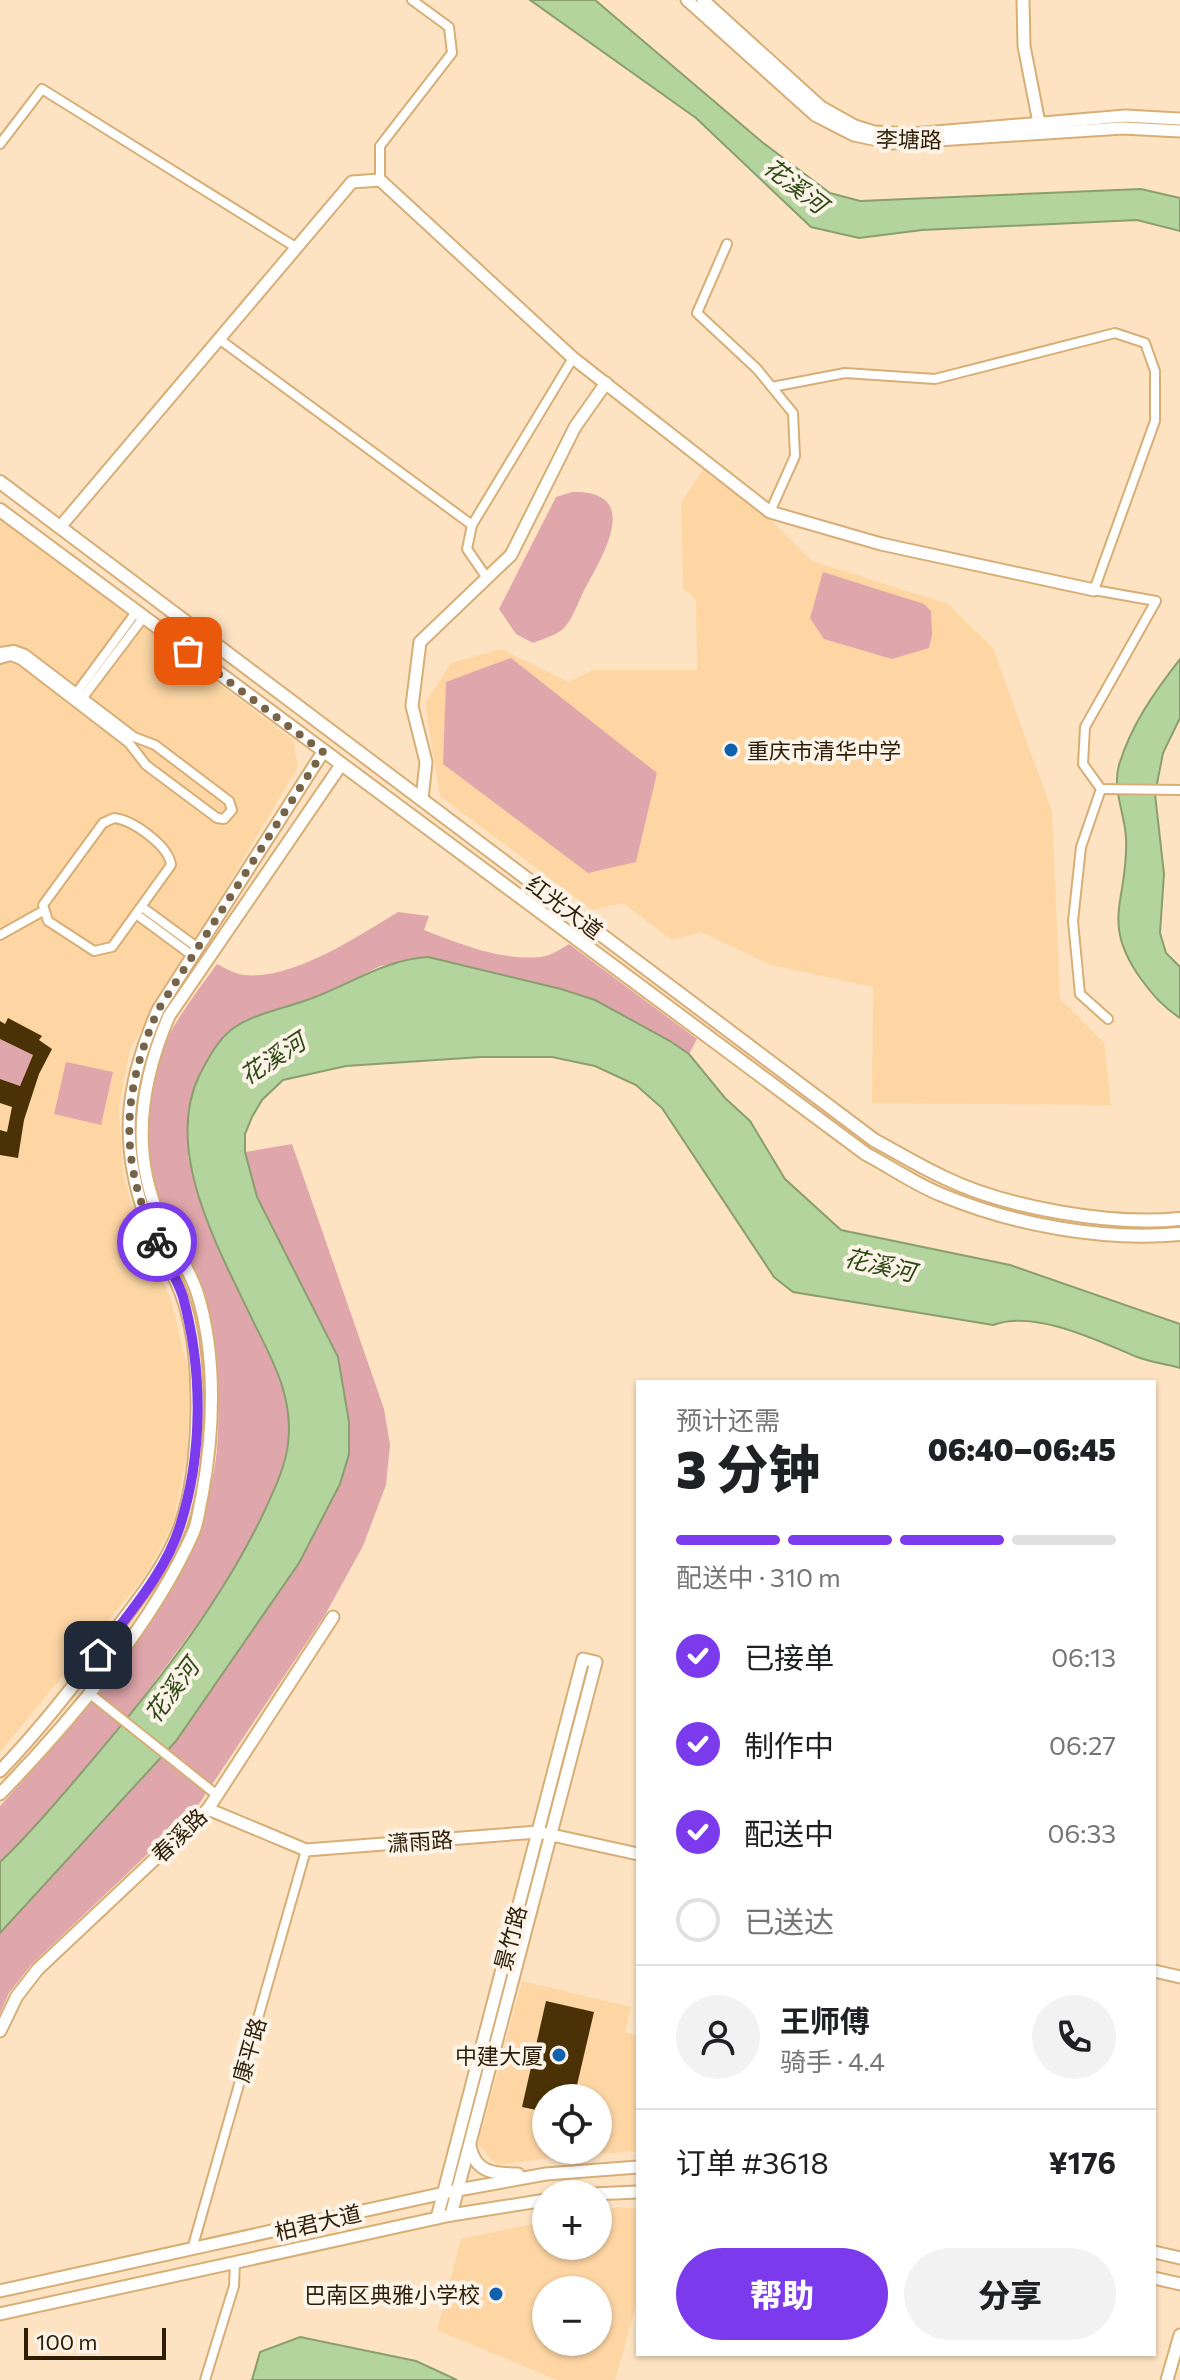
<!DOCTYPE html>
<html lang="zh">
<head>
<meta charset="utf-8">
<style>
  :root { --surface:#fff; --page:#f2f2f2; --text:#202124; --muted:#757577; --line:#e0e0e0; --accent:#7c3aed }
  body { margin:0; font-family:Commissioner,"Noto Sans SC",sans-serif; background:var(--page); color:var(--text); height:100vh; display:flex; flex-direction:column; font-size:30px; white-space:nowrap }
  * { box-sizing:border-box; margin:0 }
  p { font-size:26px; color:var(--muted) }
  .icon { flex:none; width:44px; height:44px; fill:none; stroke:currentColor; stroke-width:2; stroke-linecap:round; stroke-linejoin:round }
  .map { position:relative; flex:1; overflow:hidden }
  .panel { position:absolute; left:636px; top:1380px; width:520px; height:976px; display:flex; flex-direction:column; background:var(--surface); border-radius:0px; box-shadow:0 2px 6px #0004 }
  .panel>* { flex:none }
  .controls { position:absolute; left:532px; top:2084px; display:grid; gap:16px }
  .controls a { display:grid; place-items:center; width:80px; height:80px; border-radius:50%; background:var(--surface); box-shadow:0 2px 6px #0004; font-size:40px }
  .scale { position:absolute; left:24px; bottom:20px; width:142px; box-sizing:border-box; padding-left:8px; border:4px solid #2e1e07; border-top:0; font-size:22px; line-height:28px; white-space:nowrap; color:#2e1e07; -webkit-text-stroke:6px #fcf3e9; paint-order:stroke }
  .pin { position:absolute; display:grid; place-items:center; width:68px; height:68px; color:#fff; margin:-34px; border-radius:16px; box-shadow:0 4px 12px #0006 }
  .courier { position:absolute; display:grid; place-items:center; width:80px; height:80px; margin:-40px; border:6px solid #7c3aed; border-radius:50%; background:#fff; color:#222; box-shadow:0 2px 10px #0007 }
  .headline em { font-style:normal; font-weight:800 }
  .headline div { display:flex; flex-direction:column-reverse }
  .headline { display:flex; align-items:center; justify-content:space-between; height:136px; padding:0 40px }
  h1 { font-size:52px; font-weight:800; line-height:60px }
  .bar { display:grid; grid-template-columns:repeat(4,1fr); gap:12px 8px; align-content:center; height:96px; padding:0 40px }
  .bar i { height:10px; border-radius:6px; background:var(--line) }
  .bar .active { background:var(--accent) }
  .bar p { grid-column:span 4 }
  .line { display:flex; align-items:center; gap:20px; padding:0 40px; border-top:2px solid var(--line) }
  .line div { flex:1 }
  .round { display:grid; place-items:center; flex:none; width:84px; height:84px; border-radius:42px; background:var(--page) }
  ol { padding:0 40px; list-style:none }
  li { display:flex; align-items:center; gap:24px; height:88px }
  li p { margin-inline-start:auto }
  li .icon { padding:8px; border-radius:50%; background:var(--accent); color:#fff; stroke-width:4 }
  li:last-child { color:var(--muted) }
  li i { width:44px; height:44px; border:4px solid var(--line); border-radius:50% }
  .primary-button { display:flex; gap:16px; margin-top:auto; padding:16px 40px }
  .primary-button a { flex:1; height:92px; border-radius:48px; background:var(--accent); color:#fff; font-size:32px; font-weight:800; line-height:92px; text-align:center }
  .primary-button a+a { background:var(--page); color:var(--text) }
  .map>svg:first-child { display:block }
  .built { fill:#fdd6a4; fill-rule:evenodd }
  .green { fill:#dfa6ab }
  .water { fill:#b3d59d; stroke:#8b9e70; stroke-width:2 }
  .building { fill:#4b3106 }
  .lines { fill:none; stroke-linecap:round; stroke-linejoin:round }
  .street-casing { stroke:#d8ae77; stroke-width:12 }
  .secondary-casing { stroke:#d8ae77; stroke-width:15 }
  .primary-casing { stroke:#d8ae77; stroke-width:16 }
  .street { stroke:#fff; stroke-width:8 }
  .secondary { stroke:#fff; stroke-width:11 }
  .primary { stroke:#fff; stroke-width:12 }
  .done { stroke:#766348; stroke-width:8; stroke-dasharray:0 14.4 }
  .route { stroke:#7c3aed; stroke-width:10 }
  .poi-dot { fill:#0f60ae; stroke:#fcf3e9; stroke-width:3 }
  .labels { text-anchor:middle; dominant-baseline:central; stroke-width:8; stroke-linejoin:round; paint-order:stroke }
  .street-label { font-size:22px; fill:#2e1e07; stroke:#fcf3e9 }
  .poi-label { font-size:22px; fill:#2e1e07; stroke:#fcf3e9; text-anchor:end }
  .water-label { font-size:24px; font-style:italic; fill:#2c4a11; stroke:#fcf3e9 }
</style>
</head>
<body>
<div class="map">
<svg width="1180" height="2380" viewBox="0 0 1180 2380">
  <rect width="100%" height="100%" fill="#fde3c2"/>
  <g class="built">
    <polygon points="703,470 771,520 812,561 948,604 993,648 1052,811 1060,998 1104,1043 1111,1105 872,1103 873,987 771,965 701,932 672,940 623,903 592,910 440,796 425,703 451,663 501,649 569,682 593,670 697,670 696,600 683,588 681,502"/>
    <polygon points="0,518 293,740 298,767 130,1049 119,1107 123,1175 137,1222 171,1300 189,1374 188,1449 173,1524 145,1576 0,1752"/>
    <path d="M522 1981 631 2007 625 2032 638 2036V2151L548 2158 497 2165 478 2144ZM546 2098H598V2150H546Z"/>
    <path d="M619 2207 638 2209V2299L615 2380H557L437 2330 461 2239 546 2221V2246H598V2210ZM546 2290H598V2342H546Z"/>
  </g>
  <g class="green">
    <path d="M572 492C643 490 603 555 586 587 579 599 572 622 562 630 554 636 542 639 533 643L516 634 499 609 556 497Z"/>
    <polygon points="823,572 924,604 931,611 932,635 929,648 892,659 824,639 810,618"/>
    <polygon points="511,658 657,773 636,862 588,873 443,764 446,682"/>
    <path d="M398 912 429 916 424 930C460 944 501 961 541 957 550 956 561 949 569 944L697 1039 689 1054 595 1000 561 989 427 957 380 966 324 994 254 1018 231 1030 188 1157 209 1222 281 1376 289 1410 288 1444 280 1476 249 1543 209 1608 120 1728 20 1844 0 1862V1806C88 1709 204 1585 217 1449 221 1403 216 1331 200 1287 190 1261 172 1237 163 1211 147 1166 139 1101 159 1056 173 1022 196 993 217 964 225 968 235 974 245 975 293 980 358 936 398 912Z"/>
    <polygon points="0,1039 33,1055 20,1086 0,1079"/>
    <polygon points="66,1062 113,1072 101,1125 54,1114"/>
    <polygon points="292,1144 384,1409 390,1445 386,1485 363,1546 325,1615 197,1807 31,1965 9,1993 0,2013 0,1933 176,1741 299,1563 340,1484 349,1422 338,1357 256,1197 245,1152"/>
  </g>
  <g class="water">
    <polygon points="530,0 595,0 762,142 830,193 860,201 1141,189 1180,198 1180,231 1137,220 922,230 859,238 811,227 696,118"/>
    <path d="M1180 659V718L1163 753 1155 794 1164 874 1160 933 1166 953 1180 967V1018C1163 1007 1153 995 1141 979 1099 920 1129 900 1126 838 1125 814 1112 789 1119 765 1131 725 1155 691 1180 659Z"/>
    <path d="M428 957 561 989 595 1000 670 1041 689 1054 725 1098 750 1121 785 1179 841 1230 1010 1265 1180 1324V1368C1166 1364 1151 1362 1137 1357 1099 1341 1034 1309 993 1325L793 1292 774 1277 662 1108 636 1085 595 1066 552 1057H481L346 1066 283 1080 262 1100 252 1117 245 1134V1152L257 1197 338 1357 349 1422V1454L340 1484 299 1563 176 1741 0 1933V1862C28 1836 52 1807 77 1778 147 1696 218 1609 264 1512 274 1490 285 1468 288 1444 294 1397 272 1359 252 1319 219 1249 162 1150 200 1074 208 1059 217 1041 231 1030 250 1015 281 1009 304 1001 347 987 381 960 428 957Z"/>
    <polygon points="300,2337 416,2361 457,2380 252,2380 260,2352"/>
  </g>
  <g class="building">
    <polygon points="8,1018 42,1036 39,1040 52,1049 39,1074 24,1120 18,1158 0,1155 0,1130 7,1132 12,1107 0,1103 0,1079 20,1086 33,1055 0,1039 0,1021 5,1024"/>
    <polygon points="546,2001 594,2012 574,2098 546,2098 546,2112 522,2107"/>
  </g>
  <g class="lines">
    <defs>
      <g id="street">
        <polyline points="0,144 42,89 297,248"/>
        <polyline points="380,180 380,146 452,53 449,27 412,0"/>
        <polyline points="727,244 697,313 757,369 793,413 795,456 770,512"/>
        <polyline points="219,339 472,525 573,358"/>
        <polyline points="772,387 845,373 935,379 1115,333 1145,343 1155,371 1155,421 1094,590 1156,601 1085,727 1083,764 1101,789 1081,847 1073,921 1080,994 1108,1019"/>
        <polyline points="472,525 467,549 487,578"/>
        <polyline points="0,652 14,650 25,654 134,737 155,745 229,801 232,810 224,819 217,818 146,765 129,743 21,660 11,656 0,659"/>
        <polyline points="75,695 136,612"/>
        <polyline points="81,700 143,618"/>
        <polyline points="1101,789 1180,790"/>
        <path d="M114 818C133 820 169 846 171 865L112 947 94 951 48 921 43 905 103 823Z"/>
        <polyline points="142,907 198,948"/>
        <polyline points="136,914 193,956"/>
        <polyline points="0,935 43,911"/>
        <polyline points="89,1693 217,1795"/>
        <polyline points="192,2249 306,1850"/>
        <polyline points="205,2380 234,2286 235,2263"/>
      </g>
      <g id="secondary">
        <polyline points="687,0 815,115 854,135 892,143 1123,128 1180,131"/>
        <polyline points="703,0 821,107 855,126 874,132 912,134 1125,116 1180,119"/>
        <polyline points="1023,0 1024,46 1040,128"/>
        <polyline points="60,527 352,182 380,180 573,358 770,512 881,544 1094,590"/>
        <polyline points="422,799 426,762 412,706 420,642 511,555 575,427 606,383"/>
        <path d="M0 1771C44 1725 82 1676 119 1625 142 1595 167 1563 180 1527 201 1466 204 1354 181 1293 171 1267 155 1243 145 1216 119 1140 126 1083 158 1010L323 752"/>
        <path d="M0 1794C69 1723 154 1623 194 1531 198 1521 199 1508 202 1496 214 1432 217 1355 197 1292 188 1265 169 1241 159 1216 130 1149 141 1081 169 1016L341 765"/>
        <polyline points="208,1809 306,1850 538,1832 638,1854"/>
        <polyline points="1154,1971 1180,1977"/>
        <polyline points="0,2031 17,1996 38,1969 208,1809 333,1617"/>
        <path d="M470 2146C475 2173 495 2174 518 2174"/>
        <polyline points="592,2194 638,2192"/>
        <polyline points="437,2218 583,1659 596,1662 451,2215"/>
        <polyline points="1154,2252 1180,2258"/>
        <polyline points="1154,2278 1180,2284"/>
        <polyline points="0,2291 458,2190 546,2174 638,2167"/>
        <polyline points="0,2314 451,2215 546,2200"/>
        <polyline points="1167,2380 1180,2335"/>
      </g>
      <g id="primary">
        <path d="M0 482 874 1140C898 1153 921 1167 945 1178 1007 1208 1112 1226 1180 1219"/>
        <path d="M0 510 866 1154C891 1167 916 1185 942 1195 1015 1225 1102 1241 1180 1234"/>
      </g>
    </defs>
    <use href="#street" class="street-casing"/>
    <use href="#secondary" class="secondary-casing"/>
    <use href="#primary" class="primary-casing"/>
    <use href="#street" class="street"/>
    <use href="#secondary" class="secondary"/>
    <use href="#primary" class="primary"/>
  </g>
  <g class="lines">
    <path class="done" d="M157 1242C118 1159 122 1092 158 1010L323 752 188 651"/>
    <path class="route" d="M98 1655C127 1615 165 1574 180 1526 203 1454 203 1370 183 1297 177 1278 165 1260 157 1242"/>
  </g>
  <g class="poi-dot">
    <circle cx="731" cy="750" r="8"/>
    <circle cx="559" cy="2055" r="8"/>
    <circle cx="496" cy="2294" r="8"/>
  </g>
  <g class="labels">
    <g class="street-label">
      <text transform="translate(909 139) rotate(1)">李塘路</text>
      <text transform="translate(565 907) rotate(37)">红光大道</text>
      <text transform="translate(179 1835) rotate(-44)">春溪路</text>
      <text transform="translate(420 1841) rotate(-4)">潇雨路</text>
      <text transform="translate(510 1938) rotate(-75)">景竹路</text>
      <text transform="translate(249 2050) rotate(-74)">康平路</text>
      <text transform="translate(318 2222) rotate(-13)">柏君大道</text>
    </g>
    <g class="poi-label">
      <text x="747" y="750" text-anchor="start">重庆市清华中学</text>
      <text x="543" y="2055">中建大厦</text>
      <text x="480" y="2294">巴南区典雅小学校</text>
    </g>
    <g class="water-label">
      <text transform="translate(796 185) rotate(38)">花溪河</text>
      <text transform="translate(272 1058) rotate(-33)">花溪河</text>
      <text transform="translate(880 1264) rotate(13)">花溪河</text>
      <text transform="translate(171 1690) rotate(-53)">花溪河</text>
    </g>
  </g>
</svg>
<div class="controls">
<a><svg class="icon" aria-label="locate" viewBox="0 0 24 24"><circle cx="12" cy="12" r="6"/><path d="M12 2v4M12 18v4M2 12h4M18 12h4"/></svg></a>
<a>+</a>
<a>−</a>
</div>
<div class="scale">100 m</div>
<div class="pin" style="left:188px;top:651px;background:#ea580c"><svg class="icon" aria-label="bag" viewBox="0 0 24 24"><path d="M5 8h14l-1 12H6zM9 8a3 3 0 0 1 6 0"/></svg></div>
<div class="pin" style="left:98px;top:1655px;background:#1f2937"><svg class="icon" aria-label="home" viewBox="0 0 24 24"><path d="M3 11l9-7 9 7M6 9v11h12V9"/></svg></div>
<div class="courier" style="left:157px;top:1242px"><svg class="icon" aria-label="bike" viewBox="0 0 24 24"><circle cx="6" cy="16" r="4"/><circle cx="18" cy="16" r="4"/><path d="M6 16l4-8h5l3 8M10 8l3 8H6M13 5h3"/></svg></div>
<section class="panel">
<div class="headline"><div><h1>3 分钟</h1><p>预计还需</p></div><em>06:40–06:45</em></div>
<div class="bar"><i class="active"></i><i class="active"></i><i class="active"></i><i></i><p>配送中 · 310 m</p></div>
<ol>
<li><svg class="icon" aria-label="check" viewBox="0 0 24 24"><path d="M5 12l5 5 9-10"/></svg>已接单<p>06:13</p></li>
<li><svg class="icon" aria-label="check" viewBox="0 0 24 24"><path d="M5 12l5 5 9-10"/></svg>制作中<p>06:27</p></li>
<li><svg class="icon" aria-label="check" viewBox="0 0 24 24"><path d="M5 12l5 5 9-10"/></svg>配送中<p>06:33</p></li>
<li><i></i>已送达</li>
</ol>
<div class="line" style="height:144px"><a class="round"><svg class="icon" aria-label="person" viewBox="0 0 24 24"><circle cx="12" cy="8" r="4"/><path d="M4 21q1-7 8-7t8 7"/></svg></a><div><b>王师傅</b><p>骑手 · 4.4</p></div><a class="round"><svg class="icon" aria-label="phone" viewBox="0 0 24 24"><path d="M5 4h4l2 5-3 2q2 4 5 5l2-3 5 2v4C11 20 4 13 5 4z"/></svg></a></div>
<div class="line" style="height:104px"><div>订单 #3618</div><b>¥176</b></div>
<div class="primary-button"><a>帮助</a><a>分享</a></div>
</section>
</div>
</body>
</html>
